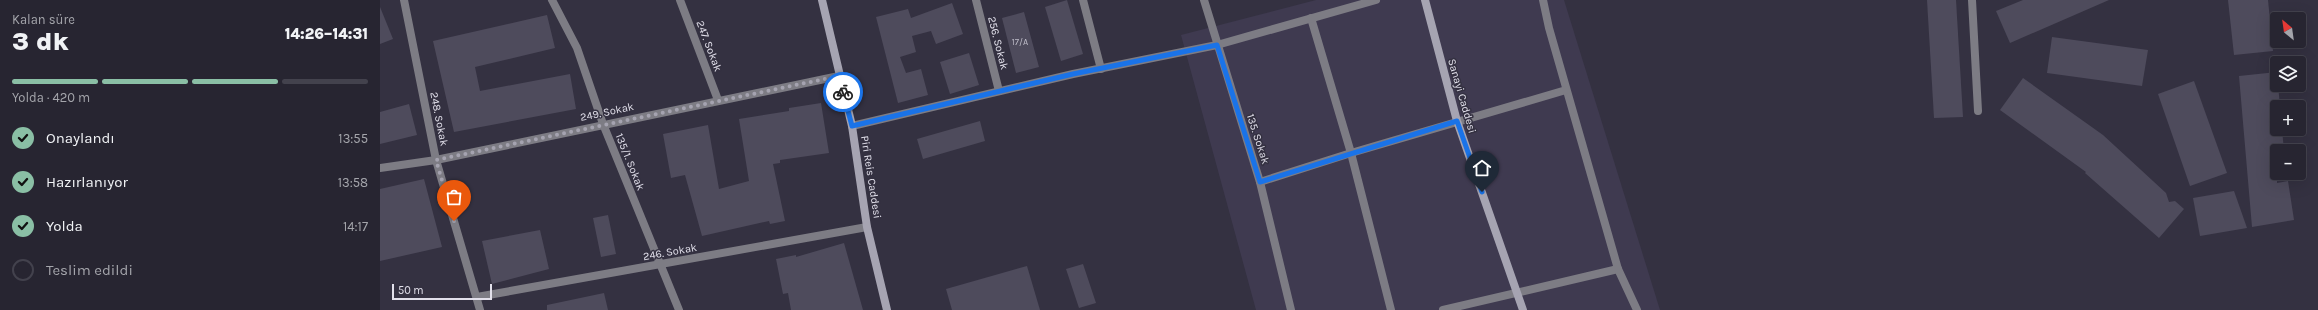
<!DOCTYPE html>
<html lang="tr">
<head>
<meta charset="utf-8">
<style>
  :root { --surface:#272531; --page:#33313d; --text:#f1f3f6; --muted:#a4a5ab; --line:#43424d; --accent:#8abfa5 }
  body { margin:0; font-family:Karla,sans-serif; background:var(--page); color:var(--text); height:100vh; display:flex; flex-direction:column; font-size:15px; white-space:nowrap }
  * { box-sizing:border-box; margin:0 }
  p { font-size:13px; color:var(--muted) }
  .icon { flex:none; width:22px; height:22px; fill:none; stroke:currentColor; stroke-width:2; stroke-linecap:round; stroke-linejoin:round }
  .map { position:relative; flex:1; overflow:hidden }
  .details { display:flex; flex-direction:column; background:var(--surface); width:380px }
  .details>* { flex:none }
  .needle { width:26px; rotate:331deg }
  .controls { position:absolute; left:1890px; top:12px; display:grid; gap:8px }
  .controls a { display:grid; place-items:center; width:36px; height:36px; border-radius:4px; background:var(--surface); box-shadow:0 4px 16px #0002,0 0 0 1px var(--line); font-size:20px }
  .scale { position:absolute; left:12px; bottom:10px; width:100px; box-sizing:border-box; padding-left:4px; border:2px solid #e2e0eb; border-top:0; font-size:11px; line-height:14px; white-space:nowrap; color:#e2e0eb; -webkit-text-stroke:3px #343141; paint-order:stroke }
  .pin { position:absolute; display:grid; place-items:center; width:34px; height:34px; color:#fff; margin:-41px -17px; border-radius:50% 50% 50% 0; rotate:-45deg; box-shadow:0 0 4px #0007 }
  .pin .icon { rotate:45deg }
  .courier { position:absolute; display:grid; place-items:center; width:40px; height:40px; margin:-20px; border:3px solid #1a73e8; border-radius:50%; background:#fff; color:#222; box-shadow:0 1px 5px #0007 }
  .headline em { font-style:normal; font-weight:800 }
  .headline div { display:flex; flex-direction:column-reverse }
  .headline { display:flex; align-items:center; justify-content:space-between; height:68px; padding:0 12px }
  h1 { font-size:26px; font-weight:800; line-height:30px }
  .bar { display:grid; grid-template-columns:repeat(4,1fr); gap:6px 4px; align-content:center; height:48px; padding:0 12px }
  .bar i { height:5px; border-radius:3px; background:var(--line) }
  .bar .active { background:var(--accent) }
  .bar p { grid-column:span 4 }
  ol { padding:0 12px; list-style:none }
  li { display:flex; align-items:center; gap:12px; height:44px }
  li p { margin-inline-start:auto }
  li .icon { padding:4px; border-radius:50%; background:var(--accent); color:#111; stroke-width:4 }
  li:last-child { color:var(--muted) }
  li i { width:22px; height:22px; border:2px solid var(--line); border-radius:50% }
  main { display:flex; flex:1; min-height:0 }
  .map>svg:first-child { display:block }
  .built { fill:#3f3a50 }
  .building { fill:#4e4b5c }
  .lines { fill:none; stroke-linecap:round; stroke-linejoin:round }
  .street { stroke:#7d7c84; stroke-width:8 }
  .secondary { stroke:#a6a4b2; stroke-width:8 }
  .done { stroke:#a5a3b0; stroke-width:4; stroke-dasharray:0 7.2 }
  .route { stroke:#1a73e8; stroke-width:5 }
  .labels { text-anchor:middle; dominant-baseline:central; stroke-width:3; stroke-linejoin:round; paint-order:stroke }
  .number-label { font-size:9px; fill:#bdbbc7 }
  .street-label { font-size:11px; fill:#e2e0eb; stroke:#343141 }
</style>
</head>
<body>
<main>
<section class="details">
<div class="headline"><div><h1>3 dk</h1><p>Kalan süre</p></div><em>14:26–14:31</em></div>
<div class="bar"><i class="active"></i><i class="active"></i><i class="active"></i><i></i><p>Yolda · 420 m</p></div>
<ol>
<li><svg class="icon" aria-label="check" viewBox="0 0 24 24"><path d="M5 12l5 5 9-10"/></svg>Onaylandı<p>13:55</p></li>
<li><svg class="icon" aria-label="check" viewBox="0 0 24 24"><path d="M5 12l5 5 9-10"/></svg>Hazırlanıyor<p>13:58</p></li>
<li><svg class="icon" aria-label="check" viewBox="0 0 24 24"><path d="M5 12l5 5 9-10"/></svg>Yolda<p>14:17</p></li>
<li><i></i>Teslim edildi</li>
</ol>
</section>
<div class="map">
<svg width="1938" height="310" viewBox="0 0 1938 310">
  <rect width="100%" height="100%" fill="#343141"/>
  <polygon class="built" points="936,0 1184,0 1280,310 876,310 801,35"/>
  <g class="building">
    <polygon points="687,0 703,54 681,61 665,7"/>
    <polygon points="1547,0 1576,0 1583,117 1554,118"/>
    <polygon points="1643,0 1729,0 1630,43 1616,11"/>
    <polygon points="1848,0 1888,0 1893,51 1854,55"/>
    <polygon points="572,3 583,34 556,44 551,31 532,36 536,52 520,57 526,73 541,69 548,95 518,103 496,17 528,9 531,18"/>
    <polygon points="0,7 13,39 0,44"/>
    <polygon points="644,12 659,67 636,73 622,18"/>
    <polygon points="167,15 175,48 95,67 100,91 190,74 196,109 74,132 53,41"/>
    <polygon points="1672,37 1768,50 1762,86 1667,73"/>
    <polygon points="589,53 599,85 570,94 560,62"/>
    <polygon points="1897,72 1900,107 1897,107 1897,129 1902,129 1904,151 1897,151 1897,183 1908,181 1914,220 1872,227 1859,76"/>
    <polygon points="1643,78 1723,135 1786,193 1789,202 1795,201 1804,209 1779,238 1705,173 1706,172 1620,110"/>
    <polygon points="1814,81 1847,173 1810,186 1778,94"/>
    <polygon points="441,103 449,153 400,160 400,163 393,164 405,221 390,224 389,221 322,236 305,175 291,178 283,134 328,125 339,189 369,181 359,119 409,111 409,108"/>
    <polygon points="29,104 37,135 0,144 0,112"/>
    <polygon points="600,121 605,141 543,159 537,139"/>
    <polygon points="44,179 62,247 0,261 0,189"/>
    <polygon points="1854,191 1867,228 1820,236 1813,198"/>
    <polygon points="228,215 236,254 221,257 213,218"/>
    <polygon points="160,230 169,269 112,284 102,241"/>
    <polygon points="464,243 483,310 411,310 408,293 403,294 396,259 416,255 416,257"/>
    <polygon points="703,264 716,303 699,308 686,269"/>
    <polygon points="647,266 660,310 572,310 566,289"/>
    <polygon points="224,293 228,310 167,310 167,305"/>
  </g>
  <g class="lines">
    <g class="street">
      <polyline points="24,0 56,160 100,310"/>
      <polyline points="172,0 197,48 223,124 299,310"/>
      <polyline points="300,0 338,100"/>
      <polyline points="596,0 619,91"/>
      <polyline points="703,0 721,69"/>
      <polyline points="824,0 880,182 911,310"/>
      <polyline points="1163,0 1169,28 1238,269 1257,310"/>
      <polyline points="1592,0 1598,111"/>
      <polyline points="931,18 971,153 1011,310"/>
      <polyline points="472,126 693,74 837,45 996,0"/>
      <polyline points="0,168 56,160 459,76"/>
      <polyline points="880,182 971,153 1186,90"/>
      <polyline points="97,297 487,227"/>
      <polyline points="1063,310 1238,269"/>
    </g>
    <g class="secondary">
      <polyline points="442,0 472,126 487,227 507,310"/>
      <polyline points="1045,0 1077,121 1143,310"/>
    </g>
  </g>
  <g class="lines">
    <polyline class="done" points="74,221 56,160 459,76 463,92"/>
    <polyline class="route" points="463,92 472,126 693,74 837,45 880,182 1077,121 1102,192"/>
  </g>
  <g class="labels">
    <g class="number-label">
      <text x="640" y="42">17/A</text>
    </g>
    <g class="street-label">
      <text transform="translate(618 43) rotate(76)">256. Sokak</text>
      <text transform="translate(329 46) rotate(69)">247. Sokak</text>
      <text transform="translate(1082 96) rotate(74)">Sanayi Caddesi</text>
      <text transform="translate(227 112) rotate(-12)">249. Sokak</text>
      <text transform="translate(59 119) rotate(79)">248. Sokak</text>
      <text transform="translate(878 139) rotate(72)">135. Sokak</text>
      <text transform="translate(250 162) rotate(68)">135/1. Sokak</text>
      <text transform="translate(491 177) rotate(81)">Piri Reis Caddesi</text>
      <text transform="translate(290 252) rotate(-10)">246. Sokak</text>
    </g>
  </g>
</svg>
<div class="controls">
<a><svg class="needle" viewBox="-14 -14 28 28"><path d="M0-13l5 13h-10z" fill="#e53935"/><path d="M0 13l5-13h-10z" fill="#a4a5ab"/></svg></a>
<a><svg class="icon" aria-label="layers" viewBox="0 0 24 24"><path d="M12 4l9 5-9 5-9-5zM3 14l9 5 9-5"/></svg></a>
<a>+</a>
<a>−</a>
</div>
<div class="scale">50 m</div>
<div class="pin" style="left:74px;top:221px;background:#ea580c"><svg class="icon" aria-label="bag" viewBox="0 0 24 24"><path d="M5 8h14l-1 12H6zM9 8a3 3 0 0 1 6 0"/></svg></div>
<div class="pin" style="left:1102px;top:192px;background:#1f2937"><svg class="icon" aria-label="home" viewBox="0 0 24 24"><path d="M3 11l9-7 9 7M6 9v11h12V9"/></svg></div>
<div class="courier" style="left:463px;top:92px"><svg class="icon" aria-label="bike" viewBox="0 0 24 24"><circle cx="6" cy="16" r="4"/><circle cx="18" cy="16" r="4"/><path d="M6 16l4-8h5l3 8M10 8l3 8H6M13 5h3"/></svg></div>
</div>
</main>
</body>
</html>
